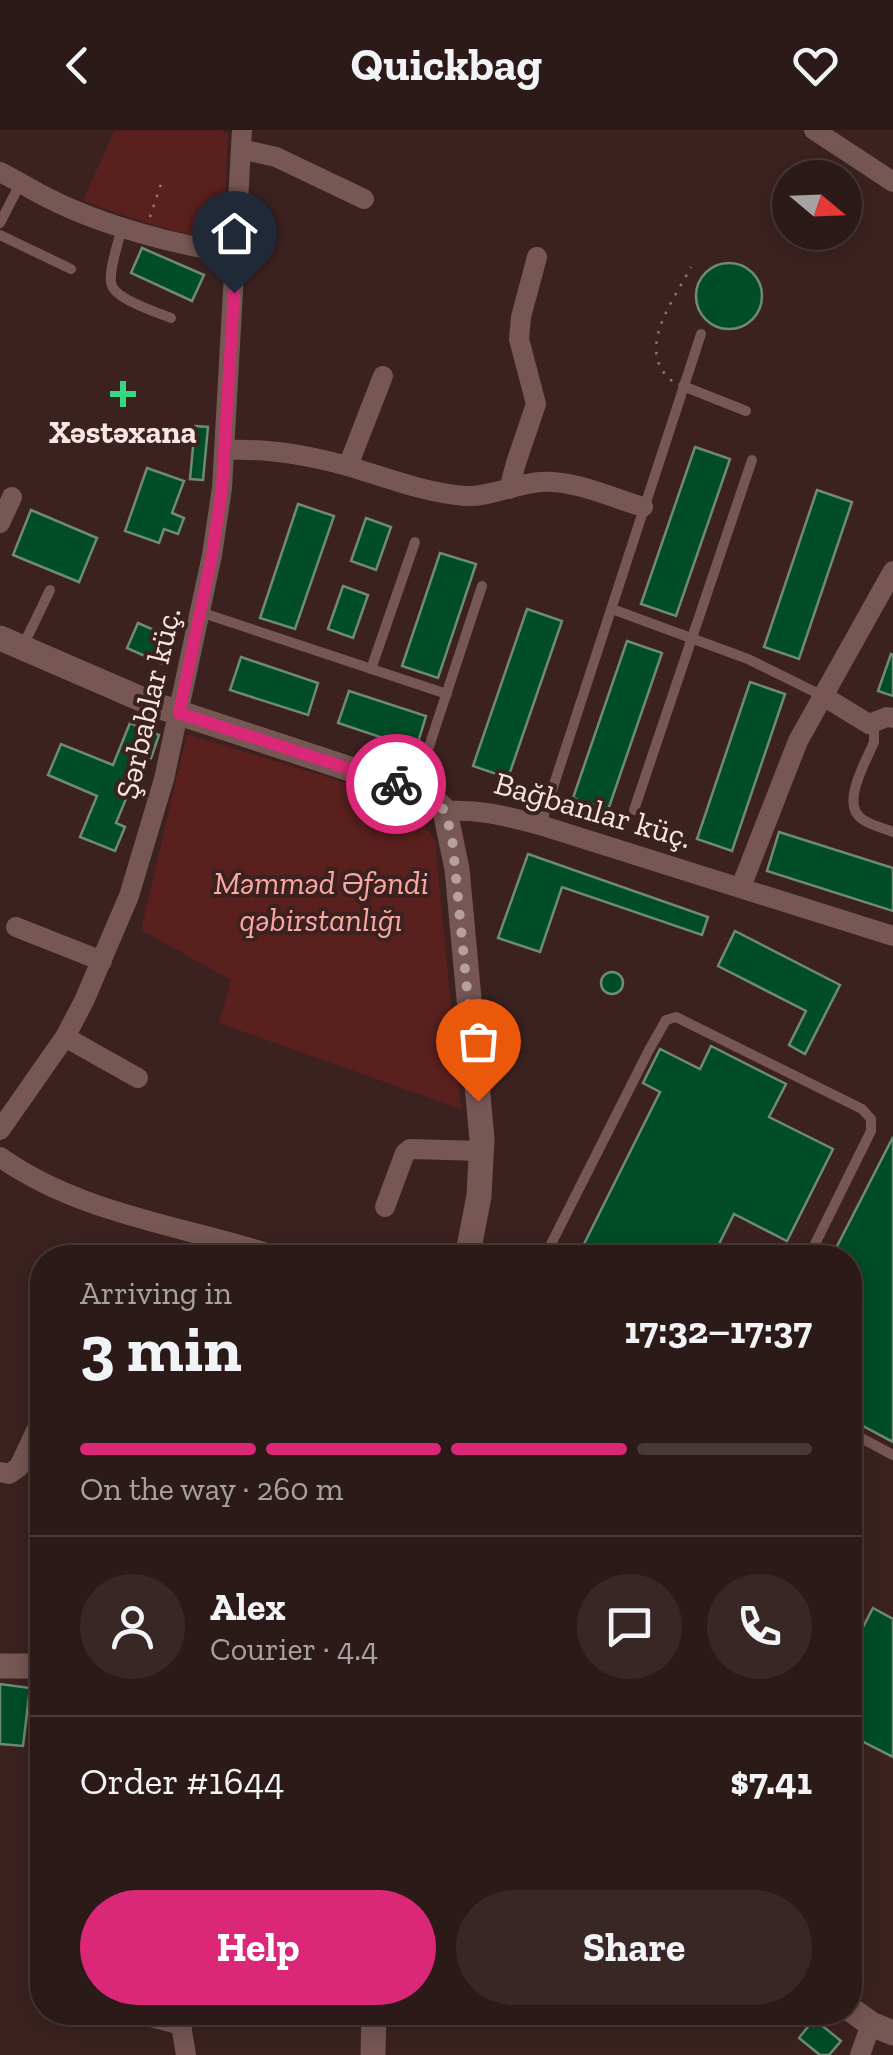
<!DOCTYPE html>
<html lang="en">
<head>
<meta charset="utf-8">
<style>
  :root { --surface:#2c1a18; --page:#382725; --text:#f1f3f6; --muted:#a6a1a2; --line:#483837; --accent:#db2777 }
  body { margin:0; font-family:"Zilla Slab",serif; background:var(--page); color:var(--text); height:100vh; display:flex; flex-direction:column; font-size:38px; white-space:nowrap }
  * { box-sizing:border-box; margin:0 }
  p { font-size:32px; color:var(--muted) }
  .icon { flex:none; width:55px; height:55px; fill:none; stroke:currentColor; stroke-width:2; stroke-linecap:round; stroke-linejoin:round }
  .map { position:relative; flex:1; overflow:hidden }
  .drawer { position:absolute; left:30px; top:1115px; width:832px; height:780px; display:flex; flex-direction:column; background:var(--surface); border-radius:40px; box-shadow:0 5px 25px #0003,0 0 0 2px var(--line) }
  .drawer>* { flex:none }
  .needle { width:65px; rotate:109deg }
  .buttons { position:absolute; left:772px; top:30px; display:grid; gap:20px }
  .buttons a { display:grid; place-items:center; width:90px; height:90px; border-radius:50%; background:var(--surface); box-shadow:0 5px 25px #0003,0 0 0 2px var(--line); font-size:50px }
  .pin { position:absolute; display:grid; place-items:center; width:85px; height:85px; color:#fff; margin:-102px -42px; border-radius:50% 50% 50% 0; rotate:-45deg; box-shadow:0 0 10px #0007 }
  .pin .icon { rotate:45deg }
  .courier { position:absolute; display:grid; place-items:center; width:100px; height:100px; margin:-50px; border:8px solid #db2777; border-radius:50%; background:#fff; color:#222; box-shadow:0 2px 12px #0007 }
  .overview em { font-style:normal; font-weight:800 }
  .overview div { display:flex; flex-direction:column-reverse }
  .overview { display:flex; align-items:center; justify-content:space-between; height:170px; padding:0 50px }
  h1 { font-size:65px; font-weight:800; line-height:75px }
  .bar { display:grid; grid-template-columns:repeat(4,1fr); gap:15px 10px; align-content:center; height:120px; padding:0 50px }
  .bar i { height:12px; border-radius:8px; background:var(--line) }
  .bar .selected { background:var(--accent) }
  .bar p { grid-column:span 4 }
  .line { display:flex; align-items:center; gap:25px; padding:0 50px; border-top:2px solid var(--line) }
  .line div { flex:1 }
  .round { display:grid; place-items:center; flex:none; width:105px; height:105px; border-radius:52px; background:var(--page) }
  .cta { display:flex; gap:20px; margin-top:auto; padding:20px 50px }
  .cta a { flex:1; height:115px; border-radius:60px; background:var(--accent); color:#fff; font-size:40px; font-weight:800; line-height:115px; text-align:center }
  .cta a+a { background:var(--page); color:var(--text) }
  header { display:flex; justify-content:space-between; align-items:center; height:130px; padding:0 50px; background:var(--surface); font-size:45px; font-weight:800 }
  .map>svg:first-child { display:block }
  .green { fill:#5a201e }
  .building { fill:#014d28; stroke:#708a78; stroke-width:2.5 }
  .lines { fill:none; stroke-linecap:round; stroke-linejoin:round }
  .path { stroke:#8d7775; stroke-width:2.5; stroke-dasharray:2.5 8; stroke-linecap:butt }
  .service { stroke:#765754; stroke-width:10 }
  .minor { stroke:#765754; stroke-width:20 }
  .tertiary { stroke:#765754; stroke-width:25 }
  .done { stroke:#b6a19f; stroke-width:10; stroke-dasharray:0 18 }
  .route { stroke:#db2777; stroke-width:12 }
  .poi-dot { fill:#35d881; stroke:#3b2220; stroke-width:4 }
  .labels { text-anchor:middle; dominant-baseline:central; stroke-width:8; stroke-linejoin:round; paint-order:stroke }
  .poi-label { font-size:32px; font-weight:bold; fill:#f8e6e4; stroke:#3b2220 }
  .street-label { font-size:32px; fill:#f8e6e4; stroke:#3b2220 }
  .park-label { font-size:32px; font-style:italic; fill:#faa8a1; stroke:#3b2220 }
</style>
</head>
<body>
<header><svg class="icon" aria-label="back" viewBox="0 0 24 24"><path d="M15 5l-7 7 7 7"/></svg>Quickbag<svg class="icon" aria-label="heart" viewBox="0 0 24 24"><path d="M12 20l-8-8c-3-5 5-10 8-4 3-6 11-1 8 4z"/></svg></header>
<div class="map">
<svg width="893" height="1925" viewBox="0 0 893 1925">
  <rect width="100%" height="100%" fill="#3b2220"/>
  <g class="green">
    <path d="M115 0H220L228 3 223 112C174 102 129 89 83 70Z"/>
    <polygon points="187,604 408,672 435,711 461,979 219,893 231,850 141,800"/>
  </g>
  <g class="building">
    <polygon points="142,118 204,145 192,171 131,143"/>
    <circle cx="729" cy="166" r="33"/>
    <polygon points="195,296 208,297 203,350 190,349"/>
    <polygon points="695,317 730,329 676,486 641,474"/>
    <polygon points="147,338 184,351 172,383 184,388 178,404 164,399 159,413 125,401"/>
    <polygon points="817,360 852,372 799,529 764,517"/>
    <polygon points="298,374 334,386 295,499 260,488"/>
    <polygon points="31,380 97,408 79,452 13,425"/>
    <polygon points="366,388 391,397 376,440 351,431"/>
    <polygon points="440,423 476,434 438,548 402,536"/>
    <polygon points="343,456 368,465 353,508 328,499"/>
    <polygon points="527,479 562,491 508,648 473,636"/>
    <polygon points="138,493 174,509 163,534 127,518"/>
    <polygon points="627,511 662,523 608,680 573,668"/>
    <polygon points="891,524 893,525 893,566 878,561"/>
    <polygon points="241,527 318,553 308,585 230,560"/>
    <polygon points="750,552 785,564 732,721 697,709"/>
    <polygon points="349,561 426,586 416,619 338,593"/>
    <polygon points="130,593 159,605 151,628 144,625 116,693 125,697 115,721 80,707 97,666 48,645 61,614 113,635"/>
    <polygon points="779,702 893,738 893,781 767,741"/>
    <polygon points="528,724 708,787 702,805 562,757 540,822 498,808"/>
    <polygon points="735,801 840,855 805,924 789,915 806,881 718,836"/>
    <circle cx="612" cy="853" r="11"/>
    <polygon points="711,916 786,954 769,987 833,1019 787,1111 734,1084 712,1128 577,1128 660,962 643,953 660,919 700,939"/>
    <polygon points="893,1007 893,1312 850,1289 850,1128 831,1128"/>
    <polygon points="873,1478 893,1489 893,1627 850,1605 850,1522"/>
    <polygon points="0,1554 30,1558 23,1616 0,1614"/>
    <polygon points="814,1889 841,1911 829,1925 820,1925 799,1908"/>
  </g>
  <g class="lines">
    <g class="path">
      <polyline points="150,87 161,54"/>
      <path d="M672 251C634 220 674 170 691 137"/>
    </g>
    <g class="service">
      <polyline points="0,93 20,54"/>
      <path d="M122 97C119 111 109 138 111 152 112 169 157 182 171 188"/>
      <polyline points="0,105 71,139"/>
      <polyline points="683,256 746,281"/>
      <polyline points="612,479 748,529 823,566"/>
      <polyline points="200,482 447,564"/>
      <polyline points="22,518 50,460"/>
      <polyline points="371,539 415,412"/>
      <path d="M870 595 874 602V612C866 632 840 674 862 689 870 695 883 698 893 702"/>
      <polyline points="415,659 482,456"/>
      <polyline points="634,680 752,330"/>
      <polyline points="541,694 701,204"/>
      <polyline points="544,1128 649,920 666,890 676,887 862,979 871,989 871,1001 808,1128"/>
      <polyline points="850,1302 893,1325"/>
    </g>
    <g class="minor">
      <polyline points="814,0 893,52"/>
      <polyline points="241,19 276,27 364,69"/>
      <path d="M0 42C16 50 32 60 48 68 103 96 176 115 236 124"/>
      <path d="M226 320C269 318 313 326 354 338 390 349 427 363 465 366 491 367 515 354 540 352 575 350 610 367 643 377"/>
      <polyline points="348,336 383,246"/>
      <polyline points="509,359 516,333 536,274 519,209 521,187 537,127"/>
      <polyline points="0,393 12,367"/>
      <polyline points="823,566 869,594 887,587 893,588"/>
      <path d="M445 681C482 679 505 686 540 695L893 806"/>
      <polyline points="741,757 798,611 893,441"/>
      <polyline points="16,797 102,831"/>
      <polyline points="65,907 138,948"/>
      <polyline points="0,1000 65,907 84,871 129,766 164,649 212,425 222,358 242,0"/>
      <path d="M0 1027C81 1085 190 1097 283 1128"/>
      <polyline points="385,1077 405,1023 410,1019 482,1021"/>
      <polyline points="0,1342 9,1344 19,1337 42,1288"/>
      <polyline points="133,1882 181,1895 193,1882"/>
      <polyline points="181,1895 186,1925"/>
      <polyline points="860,1925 871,1894"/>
    </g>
    <g class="tertiary">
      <polyline points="0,508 155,575 414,660 432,669 445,681 457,739 482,1009 479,1066 467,1128"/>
      <polyline points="0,1536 42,1536"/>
      <polyline points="850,1879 871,1894 893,1903"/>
      <polyline points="373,1925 374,1882"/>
    </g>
  </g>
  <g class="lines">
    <polyline class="done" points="396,654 432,668 445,681 452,707 478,971"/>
    <polyline class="route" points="234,163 222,358 212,425 179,583 396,654"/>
  </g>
  <path class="poi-dot" d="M118 249h10v10h10v10h-10v10h-10v-10h-10v-10h10z"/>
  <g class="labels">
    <g class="poi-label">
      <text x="123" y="302">Xəstəxana</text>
    </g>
    <g class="street-label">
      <text transform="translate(148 573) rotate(-77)">Şərbablar küç.</text>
      <text transform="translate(593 680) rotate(16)">Bağbanlar küç.</text>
    </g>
    <g class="park-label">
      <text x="321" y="753">Məmməd Əfəndi<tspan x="321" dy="37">qəbirstanlığı</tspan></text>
    </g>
  </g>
</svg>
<div class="buttons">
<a><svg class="needle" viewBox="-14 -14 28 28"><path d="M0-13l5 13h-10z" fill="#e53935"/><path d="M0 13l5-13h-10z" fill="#a6a1a2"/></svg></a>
</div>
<div class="pin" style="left:478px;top:971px;background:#ea580c"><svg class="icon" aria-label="bag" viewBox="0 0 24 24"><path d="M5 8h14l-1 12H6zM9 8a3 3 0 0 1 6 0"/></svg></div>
<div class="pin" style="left:234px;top:163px;background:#1f2937"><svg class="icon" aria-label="home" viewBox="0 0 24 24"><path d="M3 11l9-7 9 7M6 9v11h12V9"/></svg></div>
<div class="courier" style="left:396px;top:654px"><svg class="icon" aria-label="bike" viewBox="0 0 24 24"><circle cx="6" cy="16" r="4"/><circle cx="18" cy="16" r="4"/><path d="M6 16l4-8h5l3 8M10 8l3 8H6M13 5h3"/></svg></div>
<section class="drawer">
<div class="overview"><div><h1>3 min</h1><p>Arriving in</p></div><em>17:32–17:37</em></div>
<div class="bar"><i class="selected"></i><i class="selected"></i><i class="selected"></i><i></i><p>On the way · 260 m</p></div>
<div class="line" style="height:180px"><a class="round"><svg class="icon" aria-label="person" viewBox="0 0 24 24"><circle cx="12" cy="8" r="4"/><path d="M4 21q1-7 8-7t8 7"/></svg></a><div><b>Alex</b><p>Courier · 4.4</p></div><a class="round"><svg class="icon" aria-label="chat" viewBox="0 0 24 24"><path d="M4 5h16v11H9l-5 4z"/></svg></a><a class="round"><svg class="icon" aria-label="phone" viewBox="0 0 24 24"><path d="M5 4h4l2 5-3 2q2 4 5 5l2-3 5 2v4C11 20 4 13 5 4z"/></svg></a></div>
<div class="line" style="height:130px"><div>Order #1644</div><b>$7.41</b></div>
<div class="cta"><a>Help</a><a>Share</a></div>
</section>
</div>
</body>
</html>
